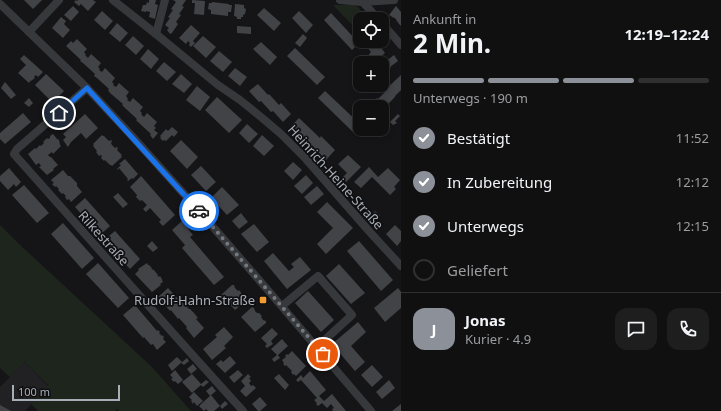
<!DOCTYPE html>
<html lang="de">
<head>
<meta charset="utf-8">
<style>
  :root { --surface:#101011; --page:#1e1e1f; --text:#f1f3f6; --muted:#9c9d9f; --line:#303031; --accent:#8c9099 }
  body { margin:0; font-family:"Noto Sans",sans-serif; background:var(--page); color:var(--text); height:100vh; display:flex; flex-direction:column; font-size:15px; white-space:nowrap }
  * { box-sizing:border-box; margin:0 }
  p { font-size:13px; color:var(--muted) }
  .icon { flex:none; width:22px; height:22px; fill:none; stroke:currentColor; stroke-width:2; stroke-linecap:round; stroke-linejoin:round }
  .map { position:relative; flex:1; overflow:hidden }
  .sheet { display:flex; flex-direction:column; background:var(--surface); width:320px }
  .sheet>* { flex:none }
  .tools { position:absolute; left:353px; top:12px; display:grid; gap:8px }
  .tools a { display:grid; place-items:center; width:36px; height:36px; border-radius:8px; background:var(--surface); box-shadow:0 2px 6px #0003,0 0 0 1px var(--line); font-size:20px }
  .scale { position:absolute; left:12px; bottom:10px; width:108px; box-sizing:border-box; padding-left:4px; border:2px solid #a7aeb7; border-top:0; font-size:11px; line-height:14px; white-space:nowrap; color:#a7aeb7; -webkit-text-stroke:3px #101012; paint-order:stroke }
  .pin { position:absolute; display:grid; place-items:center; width:34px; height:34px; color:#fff; margin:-17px; border:2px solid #fff; border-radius:50%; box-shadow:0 1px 4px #0007 }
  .courier { position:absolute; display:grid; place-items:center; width:40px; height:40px; margin:-20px; border:3px solid #1a73e8; border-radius:50%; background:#fff; color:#222; box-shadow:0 1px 5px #0007 }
  .summary em { font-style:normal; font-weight:700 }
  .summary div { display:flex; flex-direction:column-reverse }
  .summary { display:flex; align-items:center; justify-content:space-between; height:68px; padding:0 12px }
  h1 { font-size:26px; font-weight:700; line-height:30px }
  .bar { display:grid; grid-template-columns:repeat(4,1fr); gap:6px 4px; align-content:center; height:48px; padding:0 12px }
  .bar i { height:5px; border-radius:3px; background:var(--line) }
  .bar .active { background:var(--accent) }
  .bar p { grid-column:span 4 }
  .line { display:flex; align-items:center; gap:10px; padding:0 12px; border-top:1px solid var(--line) }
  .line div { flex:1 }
  .round { display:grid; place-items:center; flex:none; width:42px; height:42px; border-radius:12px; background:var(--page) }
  ol { padding:0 12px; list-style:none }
  li { display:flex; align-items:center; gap:12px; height:44px }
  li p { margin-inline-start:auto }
  li .icon { padding:4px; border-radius:50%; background:var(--accent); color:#fff; stroke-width:4 }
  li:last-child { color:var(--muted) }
  li i { width:22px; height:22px; border:2px solid var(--line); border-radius:50% }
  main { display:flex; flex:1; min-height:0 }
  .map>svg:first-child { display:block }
  .built { fill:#212124 }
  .green { fill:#1d251d }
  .building { fill:#414347 }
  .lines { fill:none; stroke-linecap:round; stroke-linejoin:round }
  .minor { stroke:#36383c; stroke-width:8 }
  .done { stroke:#74787f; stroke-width:4; stroke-dasharray:0 7.2 }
  .route { stroke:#1a73e8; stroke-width:5 }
  .poi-dot { fill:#f39a31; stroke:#101012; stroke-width:1.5 }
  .labels { text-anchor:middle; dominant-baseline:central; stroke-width:3.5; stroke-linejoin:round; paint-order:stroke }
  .street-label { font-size:13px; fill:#a7aeb7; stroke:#101012 }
  .poi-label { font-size:13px; fill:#a7aeb7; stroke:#101012; text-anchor:end }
</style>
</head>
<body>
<main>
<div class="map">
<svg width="401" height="411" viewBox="0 0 401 411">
  <rect width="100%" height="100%" fill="#151517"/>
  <polygon class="built" points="25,362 48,386 25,411 0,411 0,387"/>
  <g class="green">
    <polygon points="333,5 354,5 358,7 368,19 360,19 360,33"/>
    <polygon points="0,225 19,244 151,366 191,411 119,411 117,409 115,411 38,411 31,404 48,385 25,362 10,377 0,368"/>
  </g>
  <g class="building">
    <polygon points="24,0 42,0 33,9"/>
    <polygon points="76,0 77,1 78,0 93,0 96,2 88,11 81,4 79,6 74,2"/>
    <polygon points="149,0 156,0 155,4 158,5 155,19 149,17 150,12 146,11 146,12 141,11 143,5 146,5 147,2 149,3"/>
    <polygon points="173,0 186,0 182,6 184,7 179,14 181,15 176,22 178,24 172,33 170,34 167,30 169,28 165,25 170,18 168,17 173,10 171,9 176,2"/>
    <polygon points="192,0 205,1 204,15 194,14 195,3 192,3"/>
    <polygon points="212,2 229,4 229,5 232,5 231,12 228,12 228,16 211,14 211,10 208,9 209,3 212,3"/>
    <polygon points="235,4 244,5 244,8 246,9 245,14 243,15 243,17 241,17 241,19 237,19 237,17 234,16"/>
    <polygon points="73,6 79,12 71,21 64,15"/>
    <polygon points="396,6 401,12 401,26 399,24 395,18 394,18 389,15"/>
    <polygon points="264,8 281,23 274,31 257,15"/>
    <polygon points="102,11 113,21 105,30 94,20"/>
    <polygon points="299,11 313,25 306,33 292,18"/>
    <polygon points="331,13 357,41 353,45 355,47 352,50 324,20"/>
    <polygon points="61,17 66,21 64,24 70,30 63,38 52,28"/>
    <polygon points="117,23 128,33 120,42 109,33"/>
    <polygon points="191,25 200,33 193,41 195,43 191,47 189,45 190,43 188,41 186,44 179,38"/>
    <polygon points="237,26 251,27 251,34 237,33"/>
    <polygon points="303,34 307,38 300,47 295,43"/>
    <polygon points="133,36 144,46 136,55 125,45"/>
    <polygon points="203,36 216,47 206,58 193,46"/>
    <polygon points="77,39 87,49 84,52 86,55 85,55 88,58 91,54 101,63 98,67 100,69 99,70 102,72 105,68 115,78 112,82 114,84 113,85 116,87 119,83 129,92 126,96 128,99 127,100 130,102 133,98 143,107 140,111 142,113 141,114 144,117 147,113 157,122 154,126 156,128 154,130 158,133 153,139 150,135 151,134 138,122 136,120 137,119 124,107 122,105 123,104 110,93 108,90 109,89 97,78 94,76 95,74 83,63 80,61 81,60 66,46 71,41 73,43"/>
    <polygon points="373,41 376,41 385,53 378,59 376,56 372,59 369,54 371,52 366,46"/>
    <polygon points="261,42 277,57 270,65 253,49"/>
    <polygon points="295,48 325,77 317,85 287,56"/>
    <polygon points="148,49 159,59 151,69 140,59"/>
    <polygon points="219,51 232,62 223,72 210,61"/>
    <polygon points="24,55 43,72 38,77 36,75 34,77 35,78 31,81 31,80 29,83 18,73 26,65 20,59"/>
    <polygon points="394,55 398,61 390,67 391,68 386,71 387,72 382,76 382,64"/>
    <polygon points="164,62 176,72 167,81 156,71"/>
    <polygon points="235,68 247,77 240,86 228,76"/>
    <polygon points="46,74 64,91 54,101 56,103 51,108 46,103 49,99 35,85"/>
    <polygon points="181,74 192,84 184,93 172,84"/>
    <polygon points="401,75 401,90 395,96 395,97 382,110 382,107 379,107 374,101 377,98 378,99 385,92 384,91 387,88"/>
    <polygon points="5,82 16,95 11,99 1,88"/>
    <polygon points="258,84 268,95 269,94 279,105 281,103 291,114 283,122 273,111 271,112 261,101 259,102 249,91"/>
    <polygon points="197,86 210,97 200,111 186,100"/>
    <polygon points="325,91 360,124 360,127 354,133 318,98"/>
    <polygon points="217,97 242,120 229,133 205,110"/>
    <polygon points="29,98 33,103 29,107 24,103"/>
    <polygon points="23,113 31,122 5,144 0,139 0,133"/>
    <polygon points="85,114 98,128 86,139 81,133 71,142 68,147 63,140 66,137 63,134"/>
    <polygon points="398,114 400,116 395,121 397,123 393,125 390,122"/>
    <polygon points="299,118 320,138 321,136 335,150 326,160 312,146 311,147 290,127"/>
    <polygon points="247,124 258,134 249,143 239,133"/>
    <polygon points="172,127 178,132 174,137 172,135 166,141 164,140 163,141 160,138 161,137 160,136 166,129 168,131"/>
    <polygon points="53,134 57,139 59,140 60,145 61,146 53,154 52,152 48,155 50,157 51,157 58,165 53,169 54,170 47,175 39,167 41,166 39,163 36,165 28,154 35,148 36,149 40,145 41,146 44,143 43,142 47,138 48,139 50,138 50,136"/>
    <polygon points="102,135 103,136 104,136 109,141 111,140 112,141 111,143 112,145 115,148 117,147 118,148 117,150 122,155 121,156 122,157 112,166 111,165 110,165 105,160 104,161 101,158 102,156 101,155 99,156 96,152 97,151 93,146 94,145 93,144"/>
    <polygon points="262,135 274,146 264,156 253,146"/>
    <polygon points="181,140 198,157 187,169 170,151"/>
    <polygon points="348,155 361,167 346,182 342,178 347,173 338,164"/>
    <polygon points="125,159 138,174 133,179 132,178 128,181 127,180 128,179 119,168 118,170 117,169 121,165 119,164"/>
    <polygon points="293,162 302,170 293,180 284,171"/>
    <polygon points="201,166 216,182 206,191 191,175"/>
    <polygon points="369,167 378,177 388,168 400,180 394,187 396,189 390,195 372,177 361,188 354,182"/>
    <polygon points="9,168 21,182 16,187 14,184 8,190 0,181 0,176"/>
    <polygon points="63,170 68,176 70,176 77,183 77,186 82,192 71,202 69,199 67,200 65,197 66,196 63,193 62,194 58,190 59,189 56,186 55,187 52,184 54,183 51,180"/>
    <polygon points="306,175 313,183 302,194 294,186"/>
    <polygon points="141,176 175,215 163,226 159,222 161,220 150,208 146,212 143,209 147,205 142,200 140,201 136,197 137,195 130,187"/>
    <polygon points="24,185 49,213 37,223 12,195"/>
    <polygon points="317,186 324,194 311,205 304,197"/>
    <polygon points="222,187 239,205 227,215 211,198"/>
    <polygon points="118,193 128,204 123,208 113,197"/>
    <polygon points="85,198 110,226 100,235 75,207"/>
    <polygon points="327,202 353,228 326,254 317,244 333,228 317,212"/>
    <polygon points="375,211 380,216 374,221 370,216"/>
    <polygon points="241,213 248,222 239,229 232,221"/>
    <polygon points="182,221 193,235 190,237 224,277 214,285 182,248 185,245 172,230"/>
    <polygon points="63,223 94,258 82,269 51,234"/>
    <polygon points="254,224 269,242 257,252 241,234"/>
    <polygon points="395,225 401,231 401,241 397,246 386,234"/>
    <polygon points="115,231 140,259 130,269 104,240"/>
    <polygon points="152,241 158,248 153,252 147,246"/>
    <polygon points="359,241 393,280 381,291 347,251"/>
    <polygon points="273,253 289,271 294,267 291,264 300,257 311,270 287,289 264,261"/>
    <polygon points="98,263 129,298 118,308 86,274"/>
    <polygon points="147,263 148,265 149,265 152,268 151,268 153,270 153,269 158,275 157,275 159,277 160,276 162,279 162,280 163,282 160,284 161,285 152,292 135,274 139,270 138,269"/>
    <polygon points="339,264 365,293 351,304 326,276"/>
    <polygon points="232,285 234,285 235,288 238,291 239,290 242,294 241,294 246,299 246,301 235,310 221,295"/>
    <polygon points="168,288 180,301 181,301 189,309 190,309 194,313 198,318 196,319 204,328 194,338 186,328 187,327 179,318 178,319 171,310 170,311 158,297"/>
    <polygon points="398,288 401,292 401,308 385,322 374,308"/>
    <polygon points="308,291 334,320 321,332 295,303"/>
    <polygon points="135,305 157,331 158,330 160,332 159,333 162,336 162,335 164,337 163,339 166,342 157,350 153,344 151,345 144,337 143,338 123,315"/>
    <polygon points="252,307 254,308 255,311 257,313 259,313 262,316 261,317 263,320 266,321 266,323 255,332 241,317"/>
    <polygon points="358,322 366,332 351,346 365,362 355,371 332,344"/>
    <polygon points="224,327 233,337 224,346 226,348 212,360 203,349 217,337 215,335"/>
    <polygon points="272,328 278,334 271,341 273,344 267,348 265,346 267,344 261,338"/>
    <polygon points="282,339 288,346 278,355 280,358 274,362 272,359 277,355 271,349"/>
    <polygon points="292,351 306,366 296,376 294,374 293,375 291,372 292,371 286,365 285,366 283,364 284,363 282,360 286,357 285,356 287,354 288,355"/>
    <polygon points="230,356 236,363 225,373 216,364 221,360 223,362"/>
    <polygon points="177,357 182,362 172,371 168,365"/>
    <polygon points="187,358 189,361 184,365 181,363"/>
    <polygon points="193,364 197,369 191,374 187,369"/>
    <polygon points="372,365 383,377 372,387 361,375"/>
    <polygon points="175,370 183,380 178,384 175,381 174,382 171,379 173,378 170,375"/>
    <polygon points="238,370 243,375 234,383 229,377"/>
    <polygon points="310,371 326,390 319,396 324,401 332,394 346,411 333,411 332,409 334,408 331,404 327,408 322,403 318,406 316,404 317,403 314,400 317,398 301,380 298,382 296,380 301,375 303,378"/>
    <polygon points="192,374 201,384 206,380 209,382 203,387 201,385 192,393 182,382"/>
    <polygon points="248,374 251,377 249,378 251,381 249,383 251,386 253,385 256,388 246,397 240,391 245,386 241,381"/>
    <polygon points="279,374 289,385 285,390 274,378"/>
    <polygon points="389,380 395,388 382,399 376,392"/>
    <polygon points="212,386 216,391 210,396 206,391"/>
    <polygon points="194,392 203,401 197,406 194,402 193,404 191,401 192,400 189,397"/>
    <polygon points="211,395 220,406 214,411 208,411 206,409 204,411 199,406"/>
    <polygon points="260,397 267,405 260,411 258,411 252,404"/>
    <polygon points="225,401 228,404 222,409 220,406"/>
    <polygon points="401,404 401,411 392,411"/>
    <polygon points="0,405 11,411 0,411"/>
  </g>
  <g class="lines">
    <g class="minor">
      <polyline points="113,0 156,34 218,85 240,100 261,117 281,134 306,159 368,230 401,266"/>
      <polyline points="340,0 362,2 394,0"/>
      <polyline points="361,0 378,19"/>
      <polyline points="0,4 87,88 131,135 193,204 266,288 371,411"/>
      <polyline points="382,23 401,45"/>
      <polyline points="29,32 59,0"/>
      <polyline points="156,34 165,0"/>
      <polyline points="87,88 17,149 14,154 179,340 243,411"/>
      <polyline points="282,306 318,276 352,315 317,347"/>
    </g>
  </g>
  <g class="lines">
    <polyline class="done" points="199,211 323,354"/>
    <polyline class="route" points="59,113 87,88 199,211"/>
  </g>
  <rect class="poi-dot" x="259" y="296" width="8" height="8" rx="2"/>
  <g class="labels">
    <g class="street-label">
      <text transform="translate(336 177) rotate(48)">Heinrich-Heine-Straße</text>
      <text transform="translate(104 238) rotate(48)">Rilkestraße</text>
    </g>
    <g class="poi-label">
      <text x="255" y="300">Rudolf-Hahn-Straße</text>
    </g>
  </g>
</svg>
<div class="tools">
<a><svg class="icon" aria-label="locate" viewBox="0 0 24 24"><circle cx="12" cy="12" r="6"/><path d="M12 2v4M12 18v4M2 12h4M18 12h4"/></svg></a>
<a>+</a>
<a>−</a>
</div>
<div class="scale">100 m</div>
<div class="pin" style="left:323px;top:354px;background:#ea580c"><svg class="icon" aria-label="bag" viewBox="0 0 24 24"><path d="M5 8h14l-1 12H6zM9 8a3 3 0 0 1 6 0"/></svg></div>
<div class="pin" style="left:59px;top:113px;background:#1f2937"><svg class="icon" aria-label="home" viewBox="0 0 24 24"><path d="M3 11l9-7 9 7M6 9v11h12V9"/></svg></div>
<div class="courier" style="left:199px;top:211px"><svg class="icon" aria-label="car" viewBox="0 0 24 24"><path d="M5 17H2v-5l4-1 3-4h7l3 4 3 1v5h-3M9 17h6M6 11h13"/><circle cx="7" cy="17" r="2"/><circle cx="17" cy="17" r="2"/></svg></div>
</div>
<section class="sheet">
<div class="summary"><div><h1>2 Min.</h1><p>Ankunft in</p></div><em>12:19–12:24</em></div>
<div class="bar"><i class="active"></i><i class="active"></i><i class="active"></i><i></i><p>Unterwegs · 190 m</p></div>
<ol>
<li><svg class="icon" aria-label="check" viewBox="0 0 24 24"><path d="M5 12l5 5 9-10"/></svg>Bestätigt<p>11:52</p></li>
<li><svg class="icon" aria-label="check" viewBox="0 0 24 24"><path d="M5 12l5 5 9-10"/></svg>In Zubereitung<p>12:12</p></li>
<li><svg class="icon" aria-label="check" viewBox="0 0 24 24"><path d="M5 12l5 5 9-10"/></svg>Unterwegs<p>12:15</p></li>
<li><i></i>Geliefert</li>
</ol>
<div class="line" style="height:72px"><b class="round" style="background:var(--accent);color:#fff">J</b><div><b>Jonas</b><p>Kurier · 4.9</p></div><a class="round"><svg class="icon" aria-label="chat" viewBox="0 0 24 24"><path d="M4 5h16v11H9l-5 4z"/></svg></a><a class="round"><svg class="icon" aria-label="phone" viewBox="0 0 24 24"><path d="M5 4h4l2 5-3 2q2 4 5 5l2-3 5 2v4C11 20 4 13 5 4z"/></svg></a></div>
</section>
</main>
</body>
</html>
